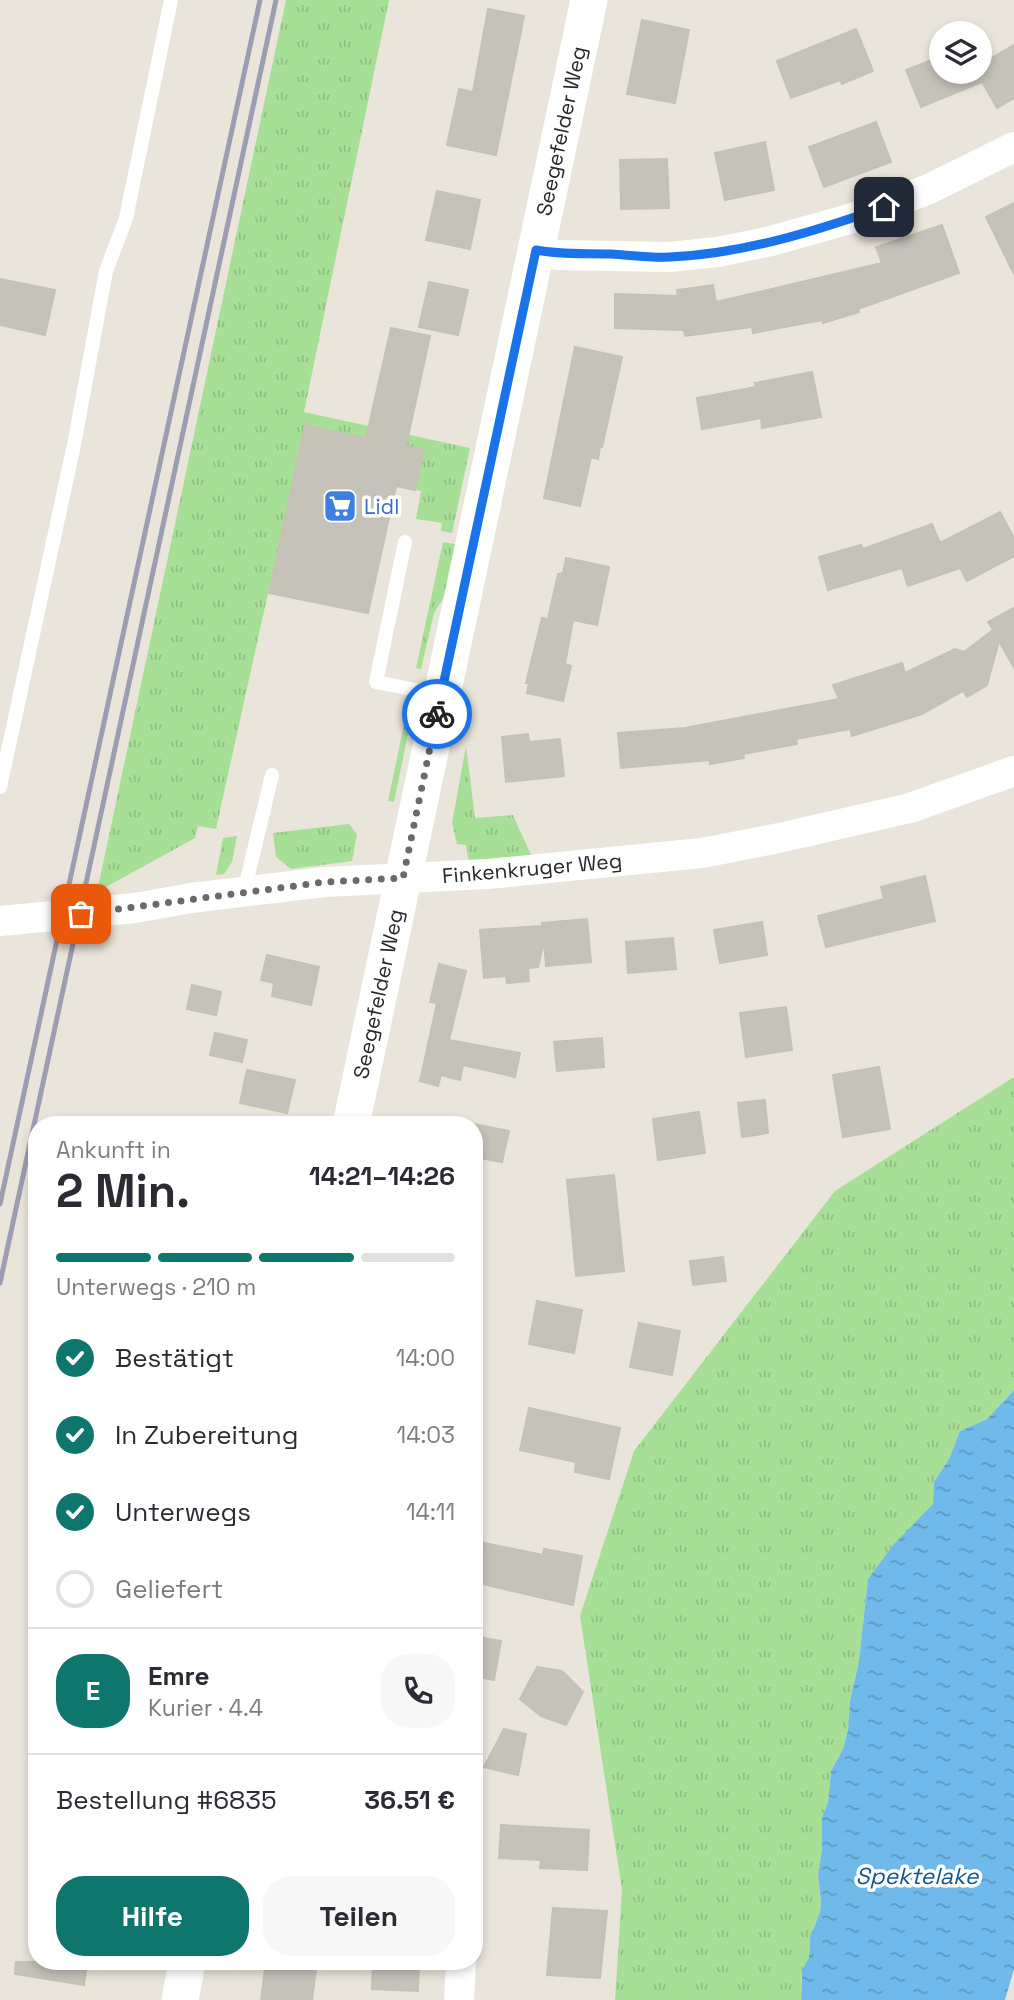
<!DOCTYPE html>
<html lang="de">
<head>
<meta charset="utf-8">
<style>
  :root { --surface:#fff; --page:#f7f7f7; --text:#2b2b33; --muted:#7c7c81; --line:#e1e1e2; --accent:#0f766e }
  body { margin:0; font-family:"Space Grotesk",sans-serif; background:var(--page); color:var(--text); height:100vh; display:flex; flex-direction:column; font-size:26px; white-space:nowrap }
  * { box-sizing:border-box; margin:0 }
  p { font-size:23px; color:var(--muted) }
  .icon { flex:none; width:38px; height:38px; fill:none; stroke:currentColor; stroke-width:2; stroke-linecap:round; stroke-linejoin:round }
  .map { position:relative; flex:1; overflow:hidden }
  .drawer { position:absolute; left:28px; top:1116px; width:455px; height:854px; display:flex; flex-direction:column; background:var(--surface); border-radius:28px; box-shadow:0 4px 10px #0003 }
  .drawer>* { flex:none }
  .fabs { position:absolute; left:929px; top:21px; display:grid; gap:14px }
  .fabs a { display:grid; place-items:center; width:63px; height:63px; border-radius:50%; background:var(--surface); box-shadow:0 4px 10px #0003; font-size:35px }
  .pin { position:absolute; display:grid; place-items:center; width:60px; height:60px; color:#fff; margin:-30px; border-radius:14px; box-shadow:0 4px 10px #0006 }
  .courier { position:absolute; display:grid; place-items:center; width:70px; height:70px; margin:-35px; border:5px solid #1a73e8; border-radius:50%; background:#fff; color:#222; box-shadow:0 2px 9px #0007 }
  .headline em { font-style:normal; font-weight:700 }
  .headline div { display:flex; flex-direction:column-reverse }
  .headline { display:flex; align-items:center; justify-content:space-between; height:119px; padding:0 28px }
  h1 { font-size:46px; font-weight:700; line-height:52px }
  .bar { display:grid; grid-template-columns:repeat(4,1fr); gap:10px 7px; align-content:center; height:84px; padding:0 28px }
  .bar i { height:9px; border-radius:5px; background:var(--line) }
  .bar .selected { background:var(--accent) }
  .bar p { grid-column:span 4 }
  .line { display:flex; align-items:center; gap:18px; padding:0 28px; border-top:2px solid var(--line) }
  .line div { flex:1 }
  .round { display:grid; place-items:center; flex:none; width:74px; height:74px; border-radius:28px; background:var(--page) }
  ol { padding:0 28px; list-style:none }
  li { display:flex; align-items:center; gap:21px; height:77px }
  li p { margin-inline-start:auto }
  li .icon { padding:7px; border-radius:50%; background:var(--accent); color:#fff; stroke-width:4 }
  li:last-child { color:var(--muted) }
  li i { width:38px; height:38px; border:4px solid var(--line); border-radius:50% }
  .primary-button { display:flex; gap:14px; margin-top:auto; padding:14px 28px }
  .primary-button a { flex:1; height:80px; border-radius:28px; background:var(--accent); color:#fff; font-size:28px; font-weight:700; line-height:80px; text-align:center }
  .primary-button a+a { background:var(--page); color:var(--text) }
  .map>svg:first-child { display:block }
  .grass { fill:url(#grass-tufts) }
  .water { fill:url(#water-ripples) }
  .building { fill:#c5c2b9; stroke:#c5c1b4; stroke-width:2 }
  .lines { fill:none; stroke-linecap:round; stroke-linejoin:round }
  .service { stroke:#fff; stroke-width:14 }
  .minor { stroke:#fff; stroke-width:30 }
  .tertiary { stroke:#fff; stroke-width:37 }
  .rail { stroke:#9d9db2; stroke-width:5 }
  .done { stroke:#6c6a66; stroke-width:7; stroke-dasharray:0 12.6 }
  .route { stroke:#1a73e8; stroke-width:9 }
  .labels { text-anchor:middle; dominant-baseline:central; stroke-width:7; stroke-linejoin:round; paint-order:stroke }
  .street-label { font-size:21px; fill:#282828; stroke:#fff }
  .shop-label { font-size:21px; fill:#366cbe; stroke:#fff; text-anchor:start }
  .water-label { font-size:23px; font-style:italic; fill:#115692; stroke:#fff }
</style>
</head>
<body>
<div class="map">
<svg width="1014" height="2000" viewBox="0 0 1014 2000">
  <defs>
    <pattern id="grass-tufts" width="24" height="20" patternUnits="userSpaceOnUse" patternTransform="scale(1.75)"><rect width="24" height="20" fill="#a7df97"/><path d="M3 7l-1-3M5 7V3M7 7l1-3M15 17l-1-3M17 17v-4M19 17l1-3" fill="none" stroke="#90bf82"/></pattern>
    <pattern id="water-ripples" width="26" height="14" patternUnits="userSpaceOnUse" patternTransform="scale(1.75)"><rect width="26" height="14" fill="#6fbaea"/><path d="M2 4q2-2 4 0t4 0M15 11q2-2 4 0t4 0" fill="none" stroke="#5b97be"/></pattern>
  </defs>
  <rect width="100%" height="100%" fill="#eae5da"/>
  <g class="grass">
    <polygon points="286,0 389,0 304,412 470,448 452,533 441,531 442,523 416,519 421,491 415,490 424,450 305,425 216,829 198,826 195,838 97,892"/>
    <polygon points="443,542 461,545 452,584 434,613 421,669 416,668"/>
    <polygon points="407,710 412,714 394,802 388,801"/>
    <polygon points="466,746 475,818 513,815 532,857 469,862 466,845 457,844 452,823"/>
    <polygon points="349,824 357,834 352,861 291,869 276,857 273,833"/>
    <polygon points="237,836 232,862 224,874 216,875 223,838"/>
    <polygon points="1014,1077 1014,1390 987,1419 960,1431 949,1459 934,1482 933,1504 868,1579 859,1661 850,1701 848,1730 843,1749 831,1771 828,1803 822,1817 822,1850 818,1876 821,1902 820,1912 810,1938 809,1958 801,1976 801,2000 615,2000 622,1890 580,1616 634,1451 835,1191"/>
  </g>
  <polygon class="water" points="1014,1390 1014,1969 1005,2000 801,2000 802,1970 809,1958 810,1938 820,1912 821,1902 818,1875 822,1850 822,1817 828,1803 831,1771 843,1749 848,1730 850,1701 859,1661 868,1579 894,1544 933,1504 934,1482 949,1459 960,1431 987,1419"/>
  <g class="building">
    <polygon points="488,9 524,16 496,155 447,145 459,89 473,92"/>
    <polygon points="642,20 689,30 675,103 627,94"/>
    <polygon points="856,29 873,71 842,84 840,80 791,98 777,61"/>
    <polygon points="1014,45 1014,98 997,108 982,82 921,107 906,70 939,57 942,72 980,72 980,65"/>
    <polygon points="876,122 891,162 824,187 809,147"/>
    <polygon points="765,142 774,190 725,200 715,153"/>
    <polygon points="667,159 669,208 621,209 620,160"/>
    <polygon points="437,191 480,200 470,249 426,240"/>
    <polygon points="1014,203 1014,274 986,217"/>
    <polygon points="942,225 959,273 858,309 859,312 823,323 822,320 753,333 752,327 685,336 684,330 615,328 615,294 678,296 677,290 713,285 716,302 882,263 876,247"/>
    <polygon points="0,279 55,290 45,335 0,325"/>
    <polygon points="429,282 468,290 458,335 419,327"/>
    <polygon points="391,328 430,336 406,446 424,450 415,490 396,486 368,613 269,593 305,425 366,438"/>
    <polygon points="575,347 622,357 602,447 600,447 598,459 591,457 580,506 544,498"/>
    <polygon points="812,372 821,417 762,428 761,418 702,429 697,398 756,387 755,383"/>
    <polygon points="1000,512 1014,538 1014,556 967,581 960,568 908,586 902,568 828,590 819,557 861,545 863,549 932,524 940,543"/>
    <polygon points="566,558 609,567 597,625 573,620 565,664 571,666 563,701 527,693 529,683 526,683 542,618 548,619 558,574 563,573"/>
    <polygon points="1014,608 1014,668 999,641 987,685 967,697 963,691 922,714 852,736 850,729 796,739 797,744 743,754 744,758 710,764 710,760 621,768 618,733 685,728 839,699 833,685 902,663 905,673 955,649 964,652 993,630 988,622"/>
    <polygon points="528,734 529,742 560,739 564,776 506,782 502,737"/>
    <polygon points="925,876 935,921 826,947 818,916 884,899 881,887"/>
    <polygon points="587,919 591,962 546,966 544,941 538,967 528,968 529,981 507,983 506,976 484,978 480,930 542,926 542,923"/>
    <polygon points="762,922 767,955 720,963 714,930"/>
    <polygon points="673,938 676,969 628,973 626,942"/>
    <polygon points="267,955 319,967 311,1005 272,996 274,983 261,980"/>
    <polygon points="439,964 466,971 449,1040 520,1053 515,1077 463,1065 460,1080 441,1075 438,1086 420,1081 437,1003 430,1002"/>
    <polygon points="192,985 221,992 216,1015 187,1009"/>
    <polygon points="786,1007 792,1050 746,1057 740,1013"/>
    <polygon points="215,1033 247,1040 242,1062 210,1055"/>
    <polygon points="602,1038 604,1067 557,1071 554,1042"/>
    <polygon points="879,1067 890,1129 843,1137 833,1075"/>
    <polygon points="247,1070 295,1080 287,1113 240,1103"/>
    <polygon points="765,1100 768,1133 742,1137 738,1103"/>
    <polygon points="699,1112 705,1153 658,1160 653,1119"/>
    <polygon points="474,1124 509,1131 502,1162 474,1157"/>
    <polygon points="614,1175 624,1271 576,1276 567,1180"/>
    <polygon points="723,1257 726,1281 693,1285 690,1261"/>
    <polygon points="537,1301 582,1310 574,1353 529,1344"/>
    <polygon points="639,1323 680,1331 672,1375 630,1367"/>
    <polygon points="529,1408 620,1428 609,1479 575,1472 576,1462 520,1450"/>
    <polygon points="480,1542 543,1555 544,1549 582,1556 573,1605 474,1582 474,1569"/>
    <polygon points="474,1636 501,1641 494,1680 474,1676"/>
    <polygon points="537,1667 562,1671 583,1692 566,1725 541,1716 520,1699"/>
    <polygon points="504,1729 526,1734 518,1775 484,1767"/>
    <polygon points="501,1825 589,1830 587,1870 540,1868 541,1860 499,1858"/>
    <polygon points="553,1908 607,1911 600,1978 547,1975"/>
    <polygon points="16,1962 87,1962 84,1985 15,1974"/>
    <polygon points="266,1962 317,1962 312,2000 261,2000"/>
    <polygon points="373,1962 419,1962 418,1991 372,1989"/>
  </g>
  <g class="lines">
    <g class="service">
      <polyline points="405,542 376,682 440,695"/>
      <polyline points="0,787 74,445 106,271 126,218 171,0"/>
      <polyline points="244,892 272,775"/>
      <polyline points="474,1809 475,1809"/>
    </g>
    <g class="minor">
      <polyline points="536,250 558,255 669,257 718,252 771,241 846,220 884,207 931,188 1014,147"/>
      <polyline points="0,921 135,908 191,898 325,882 488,874 702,853 779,838 910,808 1014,771"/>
      <polyline points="459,2000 461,1962"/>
    </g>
    <g class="tertiary">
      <polyline points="351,1125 589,0"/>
      <polyline points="180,2000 187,1962"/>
    </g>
    <g class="rail">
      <polyline points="0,1204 260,0"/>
      <polyline points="0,1283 276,0"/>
    </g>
  </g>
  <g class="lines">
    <polyline class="done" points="81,914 325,882 403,878 437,714"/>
    <path class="route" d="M437 714 536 250C561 255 585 253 611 254 630 255 650 258 670 257 743 254 816 231 884 207"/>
  </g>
  <defs>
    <symbol id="supermarket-square" viewBox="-11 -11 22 22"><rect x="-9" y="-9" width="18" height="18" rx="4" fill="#3f7fe0" stroke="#fff"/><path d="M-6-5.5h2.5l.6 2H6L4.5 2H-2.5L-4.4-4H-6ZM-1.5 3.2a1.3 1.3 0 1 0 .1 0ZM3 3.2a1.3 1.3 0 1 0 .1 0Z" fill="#fff"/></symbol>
  </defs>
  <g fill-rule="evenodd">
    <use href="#supermarket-square" x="321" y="487" width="38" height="38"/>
  </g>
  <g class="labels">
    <g class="street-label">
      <text transform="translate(561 131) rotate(-78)">Seegefelder Weg</text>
      <text transform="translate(532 868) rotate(-5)">Finkenkruger Weg</text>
      <text transform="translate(378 994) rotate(-78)">Seegefelder Weg</text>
    </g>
    <g class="shop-label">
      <text x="364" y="506">Lidl</text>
    </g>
    <g class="water-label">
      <text x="917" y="1876">Spektelake</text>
    </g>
  </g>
</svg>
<div class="fabs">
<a><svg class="icon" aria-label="layers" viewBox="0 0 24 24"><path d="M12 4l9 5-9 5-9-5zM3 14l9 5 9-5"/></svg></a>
</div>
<div class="pin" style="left:81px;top:914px;background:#ea580c"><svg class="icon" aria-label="bag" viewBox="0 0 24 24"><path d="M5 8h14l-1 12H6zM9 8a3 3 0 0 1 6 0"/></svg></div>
<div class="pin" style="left:884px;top:207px;background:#1f2937"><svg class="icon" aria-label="home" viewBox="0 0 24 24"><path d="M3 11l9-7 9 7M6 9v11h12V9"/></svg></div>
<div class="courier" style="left:437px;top:714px"><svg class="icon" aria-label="bike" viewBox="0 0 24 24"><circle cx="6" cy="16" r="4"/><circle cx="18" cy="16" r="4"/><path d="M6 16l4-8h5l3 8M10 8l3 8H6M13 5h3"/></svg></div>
<section class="drawer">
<div class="headline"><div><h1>2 Min.</h1><p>Ankunft in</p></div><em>14:21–14:26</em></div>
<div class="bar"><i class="selected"></i><i class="selected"></i><i class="selected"></i><i></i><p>Unterwegs · 210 m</p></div>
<ol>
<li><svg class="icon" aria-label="check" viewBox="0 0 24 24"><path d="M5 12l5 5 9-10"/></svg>Bestätigt<p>14:00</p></li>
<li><svg class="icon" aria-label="check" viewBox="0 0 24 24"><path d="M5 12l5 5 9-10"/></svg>In Zubereitung<p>14:03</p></li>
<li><svg class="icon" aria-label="check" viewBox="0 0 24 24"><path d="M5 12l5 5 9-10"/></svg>Unterwegs<p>14:11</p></li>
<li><i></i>Geliefert</li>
</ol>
<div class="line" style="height:126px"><b class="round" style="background:var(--accent);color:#fff">E</b><div><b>Emre</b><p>Kurier · 4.4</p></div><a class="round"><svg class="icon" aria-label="phone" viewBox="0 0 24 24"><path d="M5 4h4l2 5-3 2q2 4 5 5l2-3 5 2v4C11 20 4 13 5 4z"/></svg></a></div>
<div class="line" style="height:91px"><div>Bestellung #6835</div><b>36.51 €</b></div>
<div class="primary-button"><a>Hilfe</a><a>Teilen</a></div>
</section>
</div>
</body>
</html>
